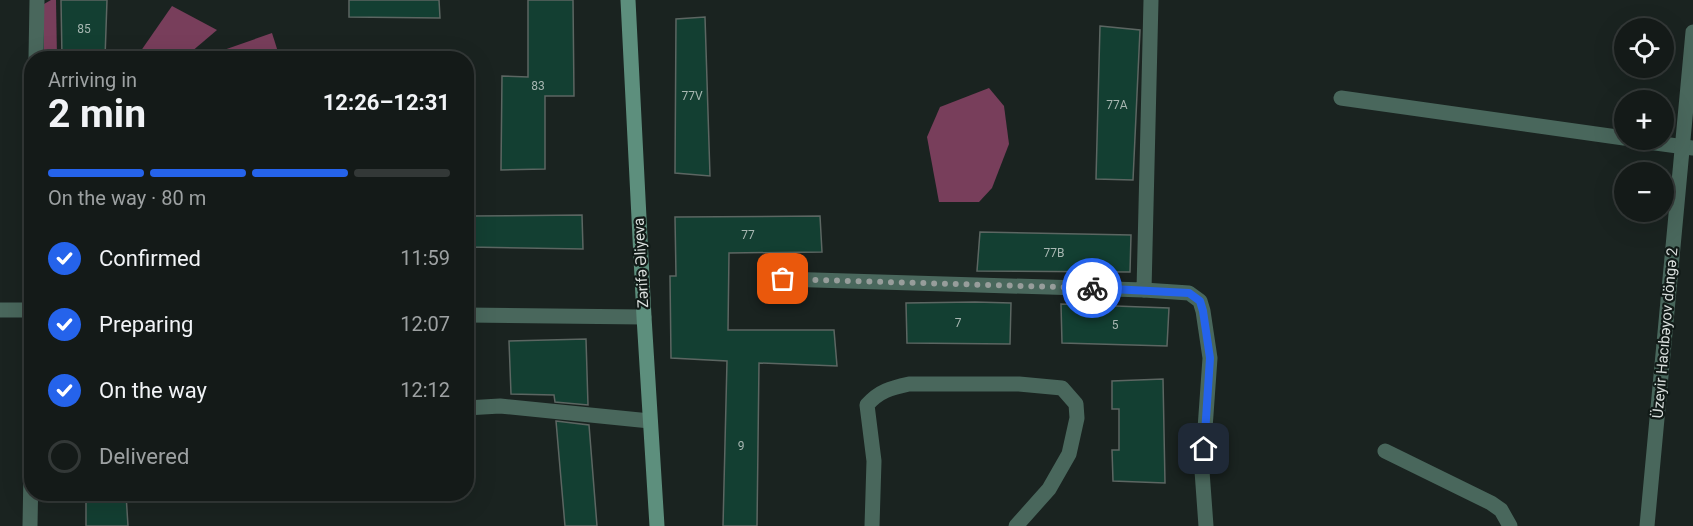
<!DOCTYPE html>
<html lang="en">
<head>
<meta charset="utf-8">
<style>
  :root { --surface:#141a18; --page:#1d2321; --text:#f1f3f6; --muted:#9da1a2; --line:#333837; --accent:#2563eb }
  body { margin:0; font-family:Roboto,sans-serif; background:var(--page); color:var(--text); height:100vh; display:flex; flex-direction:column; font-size:22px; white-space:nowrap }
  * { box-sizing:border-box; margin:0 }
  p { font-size:20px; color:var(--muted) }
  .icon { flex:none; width:33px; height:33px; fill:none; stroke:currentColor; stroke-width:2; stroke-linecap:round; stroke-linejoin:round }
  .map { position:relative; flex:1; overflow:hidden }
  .sheet { position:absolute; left:24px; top:51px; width:450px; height:450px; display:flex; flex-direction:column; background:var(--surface); border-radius:24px; box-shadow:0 6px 24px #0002,0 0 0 2px var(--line) }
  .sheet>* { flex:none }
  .tools { position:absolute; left:1614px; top:18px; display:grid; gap:12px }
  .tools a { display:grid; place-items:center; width:60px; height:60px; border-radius:50%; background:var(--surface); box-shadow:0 6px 24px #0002,0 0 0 2px var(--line); font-size:30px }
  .pin { position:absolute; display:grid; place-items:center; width:51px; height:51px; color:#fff; margin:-26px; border-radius:12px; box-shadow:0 3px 9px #0006 }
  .courier { position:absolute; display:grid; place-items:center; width:60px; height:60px; margin:-30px; border:4px solid #2563eb; border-radius:50%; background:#fff; color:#222; box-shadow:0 2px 8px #0007 }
  .headline em { font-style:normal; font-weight:700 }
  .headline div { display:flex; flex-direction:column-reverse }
  .headline { display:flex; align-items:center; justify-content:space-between; height:102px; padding:0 24px }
  h1 { font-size:39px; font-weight:700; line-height:45px }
  .bar { display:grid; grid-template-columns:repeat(4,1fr); gap:9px 6px; align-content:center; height:72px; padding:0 24px }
  .bar i { height:8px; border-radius:4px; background:var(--line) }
  .bar .selected { background:var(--accent) }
  .bar p { grid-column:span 4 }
  ol { padding:0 24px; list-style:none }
  li { display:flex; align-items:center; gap:18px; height:66px }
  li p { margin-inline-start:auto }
  li .icon { padding:6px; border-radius:50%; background:var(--accent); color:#fff; stroke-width:4 }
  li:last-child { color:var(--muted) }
  li i { width:33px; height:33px; border:3px solid var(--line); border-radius:50% }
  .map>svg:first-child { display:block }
  .forest { fill:#783e5b }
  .building { fill:#133f32; stroke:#5c6662; stroke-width:1.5 }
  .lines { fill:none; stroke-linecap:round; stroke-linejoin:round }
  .street { stroke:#49675c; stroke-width:15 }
  .secondary { stroke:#5d8f7d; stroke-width:15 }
  .done { stroke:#979d9b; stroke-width:6; stroke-dasharray:0 10.8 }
  .route { stroke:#2563eb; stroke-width:8 }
  .labels { text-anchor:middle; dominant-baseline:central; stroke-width:4.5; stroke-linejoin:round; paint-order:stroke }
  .number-label { font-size:12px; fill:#a8b7b2 }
  .street-label { font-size:15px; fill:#dadfdd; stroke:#111a17 }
</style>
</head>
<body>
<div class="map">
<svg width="1693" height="526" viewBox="0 0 1693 526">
  <rect width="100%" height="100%" fill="#1a2320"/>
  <g class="forest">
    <polygon points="51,0 56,0 57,58 44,58 44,4"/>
    <polygon points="172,6 217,30 184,58 138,58 138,55"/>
    <polygon points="272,33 279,55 276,58 214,58 218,52"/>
    <polygon points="989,88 1004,106 1009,144 992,188 979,202 939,202 927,137 940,107"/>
  </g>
  <g class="building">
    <polygon points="61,0 107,0 105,58 62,58"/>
    <polygon points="349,0 439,0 440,18 349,17"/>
    <polygon points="528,0 573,0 574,96 545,96 545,169 501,170 502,76 528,77"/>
    <polygon points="705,17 710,176 675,173 676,19"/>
    <polygon points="1100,26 1140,30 1133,180 1096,179"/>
    <polygon points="582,215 583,249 469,247 468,216"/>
    <polygon points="820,216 822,252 729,253 728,330 834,330 837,366 759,363 757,526 723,526 727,361 671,358 670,276 676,276 675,217"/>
    <polygon points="980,232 1131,235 1130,272 977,271"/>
    <polygon points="975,302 1011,303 1010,344 907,343 906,303"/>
    <polygon points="1061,304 1169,308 1167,346 1062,343"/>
    <polygon points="586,339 588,405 555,402 554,395 511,394 509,341"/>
    <polygon points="1163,379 1165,483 1113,481 1112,450 1119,450 1119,409 1112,409 1112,381"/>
    <polygon points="556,421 589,425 597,526 565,526"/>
    <polygon points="86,494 126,494 128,526 86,526"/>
  </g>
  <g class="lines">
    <g class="street">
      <polyline points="36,58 37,0"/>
      <polyline points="1341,98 1624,138"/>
      <polyline points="1633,140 1693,148"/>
      <polyline points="783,279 1144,290 1151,0"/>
      <polyline points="1144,290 1189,293 1200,301 1203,311 1210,358 1202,471 1206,526"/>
      <polyline points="0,310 32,310"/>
      <polyline points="466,315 644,317"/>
      <polyline points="466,408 500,406 650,421"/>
      <polyline points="1385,451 1491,503 1501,510 1510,526"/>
      <polyline points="30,526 32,414"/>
      <path d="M872 526 874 461 867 405C879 391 891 388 909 384H1019L1062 388 1076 404 1077 418 1069 454 1049 489 1016 526"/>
      <polyline points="1647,526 1693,32"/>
    </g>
    <polyline class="secondary" points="628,0 644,317 657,526"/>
  </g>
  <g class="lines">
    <polyline class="done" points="783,279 1092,288"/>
    <polyline class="route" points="1092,288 1189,293 1200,301 1203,311 1210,358 1204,449"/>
  </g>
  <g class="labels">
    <g class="number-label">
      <text x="84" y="29">85</text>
      <text x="538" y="86">83</text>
      <text x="692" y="96">77V</text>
      <text x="1117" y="105">77A</text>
      <text x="748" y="235">77</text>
      <text x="1054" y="253">77B</text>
      <text x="958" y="323">7</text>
      <text x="1115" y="325">5</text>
      <text x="741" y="446">9</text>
    </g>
    <g class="street-label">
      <text transform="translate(641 263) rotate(-93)">Zərifə Əliyeva</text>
      <text transform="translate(1665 333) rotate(-85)">Üzeyir Hacıbəyov döngə 2</text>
    </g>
  </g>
</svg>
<div class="tools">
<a><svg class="icon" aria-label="locate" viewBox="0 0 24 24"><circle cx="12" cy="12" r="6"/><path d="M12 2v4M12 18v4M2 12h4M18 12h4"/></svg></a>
<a>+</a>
<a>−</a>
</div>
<div class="pin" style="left:783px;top:279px;background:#ea580c"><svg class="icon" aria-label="bag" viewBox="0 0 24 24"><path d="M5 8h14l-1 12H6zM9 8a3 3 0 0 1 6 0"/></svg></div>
<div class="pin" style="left:1204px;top:449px;background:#1f2937"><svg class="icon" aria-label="home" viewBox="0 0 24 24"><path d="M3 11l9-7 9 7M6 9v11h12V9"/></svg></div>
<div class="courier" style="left:1092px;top:288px"><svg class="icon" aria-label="bike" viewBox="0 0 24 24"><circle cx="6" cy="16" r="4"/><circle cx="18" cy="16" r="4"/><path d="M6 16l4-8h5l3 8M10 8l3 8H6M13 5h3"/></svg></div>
<section class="sheet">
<div class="headline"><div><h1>2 min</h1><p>Arriving in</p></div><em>12:26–12:31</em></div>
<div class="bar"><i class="selected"></i><i class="selected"></i><i class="selected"></i><i></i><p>On the way · 80 m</p></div>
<ol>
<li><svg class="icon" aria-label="check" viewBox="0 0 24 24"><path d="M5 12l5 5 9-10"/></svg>Confirmed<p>11:59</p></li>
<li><svg class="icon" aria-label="check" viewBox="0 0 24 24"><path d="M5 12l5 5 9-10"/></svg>Preparing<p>12:07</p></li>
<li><svg class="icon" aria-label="check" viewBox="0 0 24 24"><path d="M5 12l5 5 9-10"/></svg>On the way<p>12:12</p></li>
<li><i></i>Delivered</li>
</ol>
</section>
</div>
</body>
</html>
